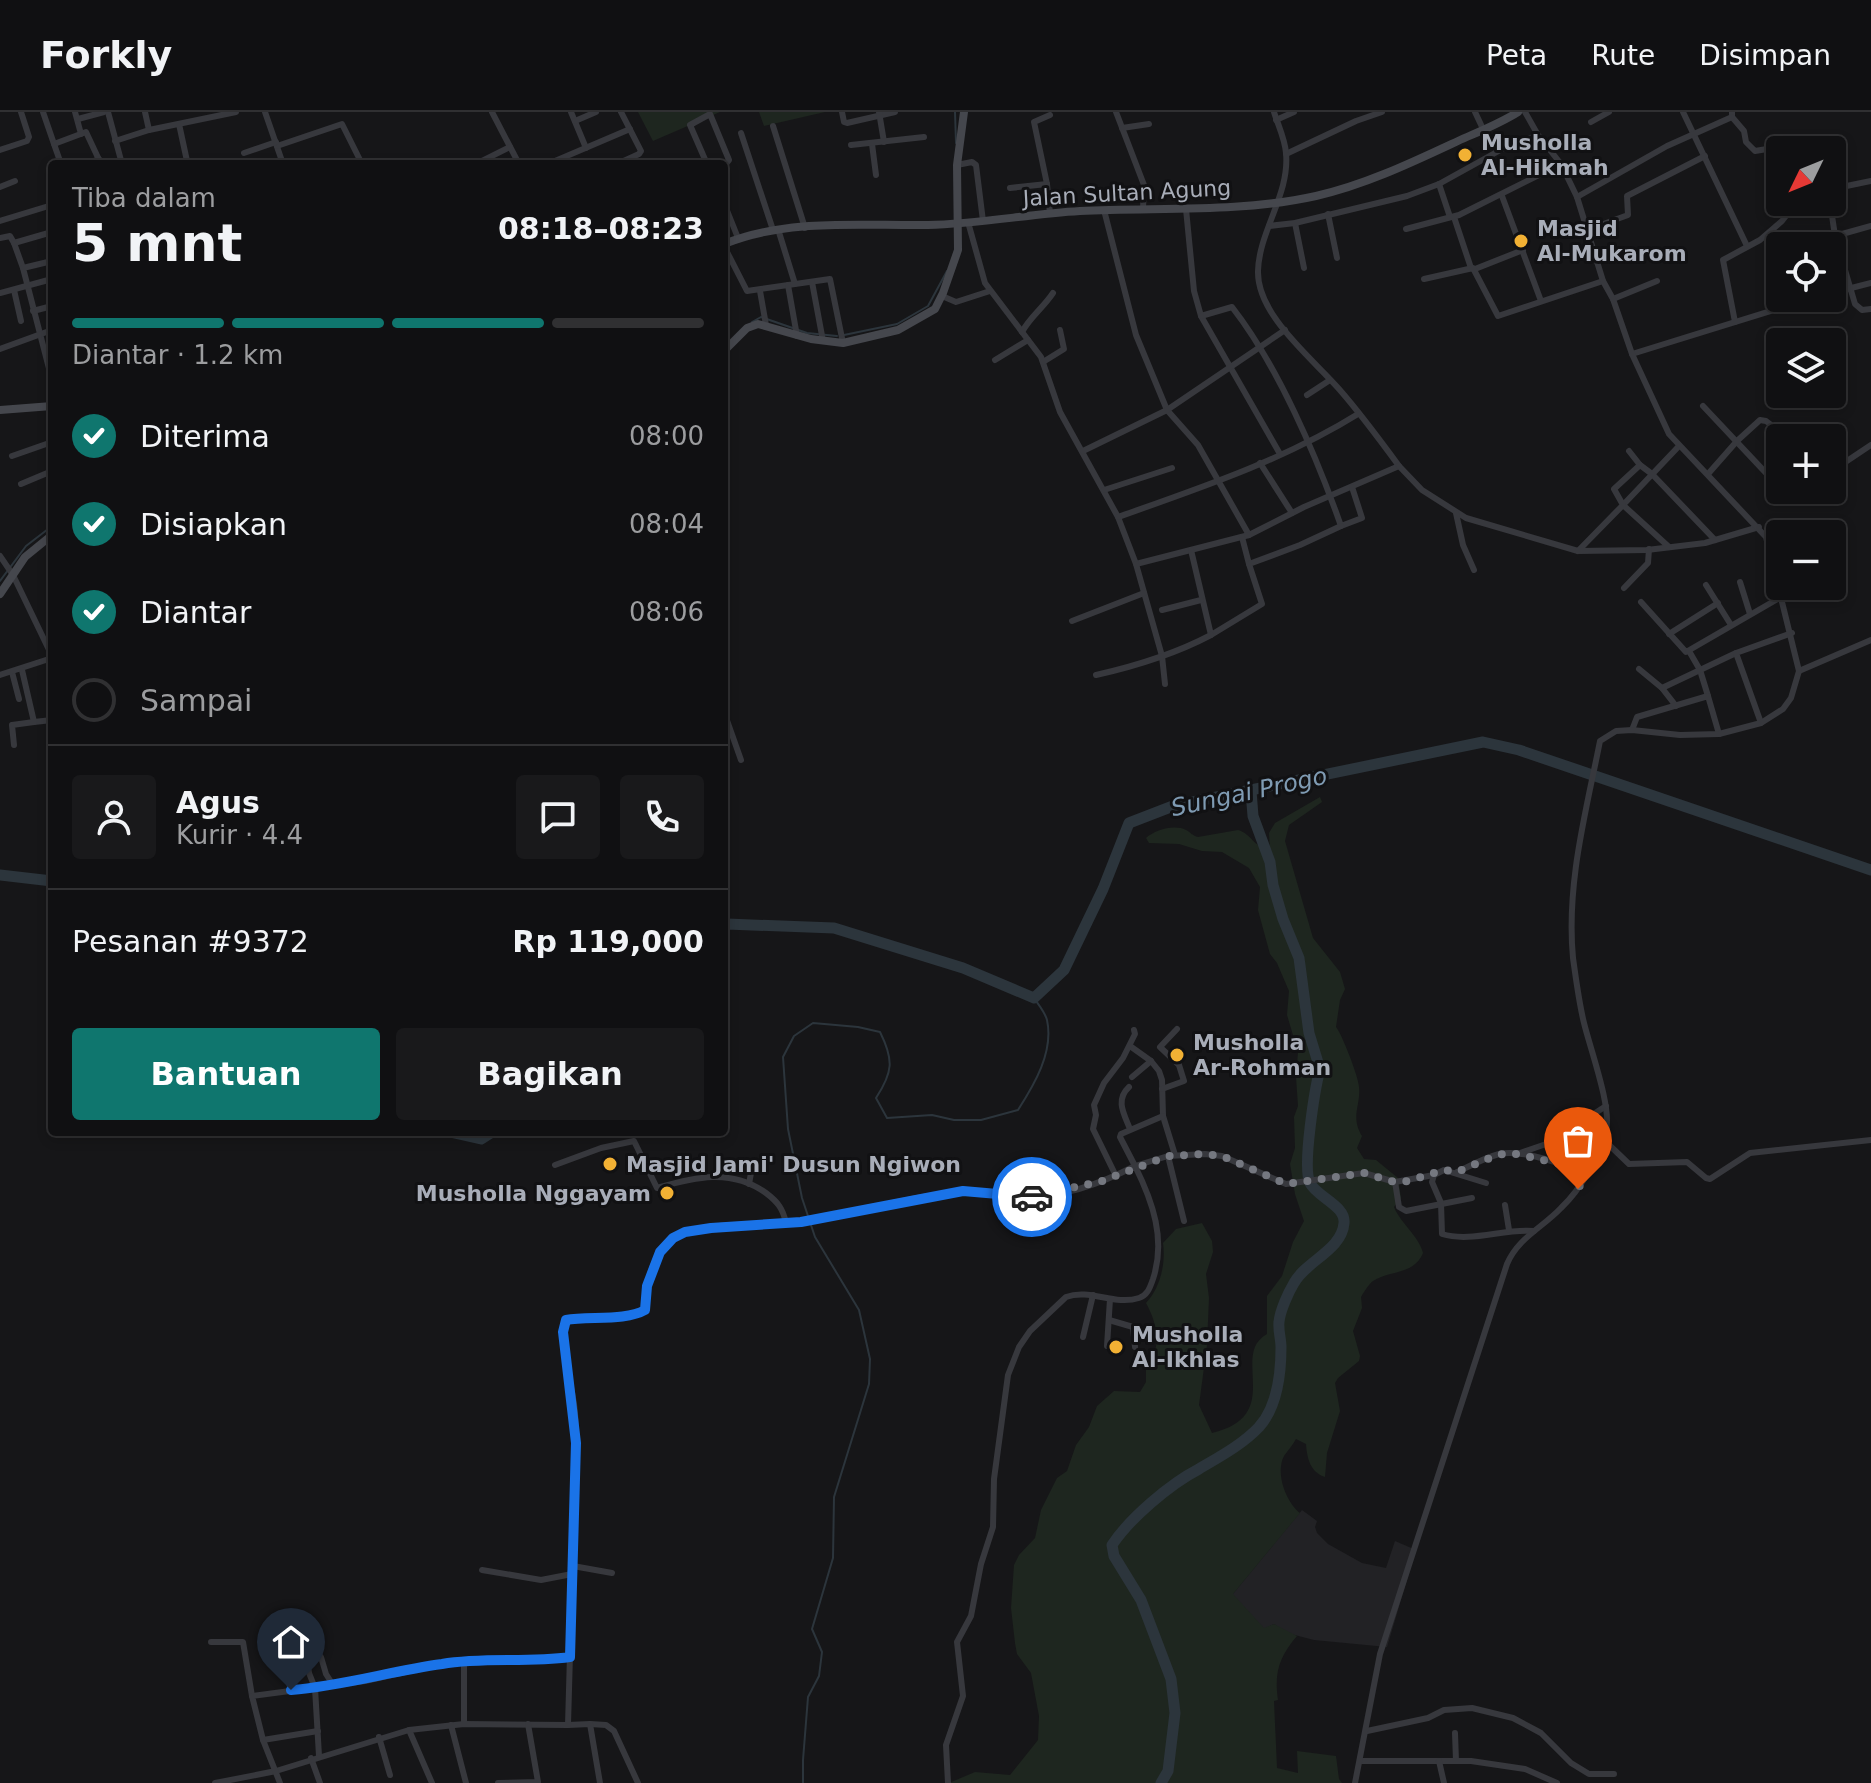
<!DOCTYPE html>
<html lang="id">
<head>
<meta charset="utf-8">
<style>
  :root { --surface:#101012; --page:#19191b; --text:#f1f3f6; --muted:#9c9d9f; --line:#303032; --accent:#0f766e }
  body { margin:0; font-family:"DejaVu Sans",sans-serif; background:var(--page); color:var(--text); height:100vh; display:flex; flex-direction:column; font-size:30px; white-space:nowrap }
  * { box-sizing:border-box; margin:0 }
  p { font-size:26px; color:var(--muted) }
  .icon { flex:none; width:44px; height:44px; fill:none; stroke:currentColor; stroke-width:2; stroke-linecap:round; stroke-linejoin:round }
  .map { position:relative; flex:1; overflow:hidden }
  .details { position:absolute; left:48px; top:48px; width:680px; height:976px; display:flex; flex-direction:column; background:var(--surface); border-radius:8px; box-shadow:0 4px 12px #0003,0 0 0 2px var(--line) }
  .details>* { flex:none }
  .needle { width:52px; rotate:227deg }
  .controls { position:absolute; left:1766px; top:24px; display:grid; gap:16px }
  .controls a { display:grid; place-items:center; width:80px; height:80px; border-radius:8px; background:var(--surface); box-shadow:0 4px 12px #0003,0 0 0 2px var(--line); font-size:40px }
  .pin { position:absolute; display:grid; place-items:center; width:68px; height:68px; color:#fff; margin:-82px -34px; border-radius:50% 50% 50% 0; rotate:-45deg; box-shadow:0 0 8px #0007 }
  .pin .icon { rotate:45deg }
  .courier { position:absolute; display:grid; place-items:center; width:80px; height:80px; margin:-40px; border:6px solid #1a73e8; border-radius:50%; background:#fff; color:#222; box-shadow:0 2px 10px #0007 }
  .headline em { font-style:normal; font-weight:700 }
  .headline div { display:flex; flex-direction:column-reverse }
  .headline { display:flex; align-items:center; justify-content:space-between; height:136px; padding:0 24px }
  h1 { font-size:52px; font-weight:700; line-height:60px }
  .bar { display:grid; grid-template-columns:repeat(4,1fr); gap:12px 8px; align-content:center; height:96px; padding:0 24px }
  .bar i { height:10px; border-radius:6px; background:var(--line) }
  .bar .on { background:var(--accent) }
  .bar p { grid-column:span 4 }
  .line { display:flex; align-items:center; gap:20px; padding:0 24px; border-top:2px solid var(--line) }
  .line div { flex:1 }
  .round { display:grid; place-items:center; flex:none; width:84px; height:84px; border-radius:8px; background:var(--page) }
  ol { padding:0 24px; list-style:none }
  li { display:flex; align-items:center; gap:24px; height:88px }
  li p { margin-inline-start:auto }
  li .icon { padding:8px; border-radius:50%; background:var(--accent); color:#fff; stroke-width:4 }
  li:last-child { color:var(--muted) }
  li i { width:44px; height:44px; border:4px solid var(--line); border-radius:50% }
  .cta { display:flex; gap:16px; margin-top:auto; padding:16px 24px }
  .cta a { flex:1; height:92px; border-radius:8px; background:var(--accent); color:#fff; font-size:32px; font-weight:700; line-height:92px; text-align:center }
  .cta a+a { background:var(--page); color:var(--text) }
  header { display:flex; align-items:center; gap:48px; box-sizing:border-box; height:112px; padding:0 40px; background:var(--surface); border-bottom:2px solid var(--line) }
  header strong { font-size:38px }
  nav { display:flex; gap:44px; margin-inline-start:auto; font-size:28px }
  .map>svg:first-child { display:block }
  .built { fill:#222225 }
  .green { fill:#1e261f }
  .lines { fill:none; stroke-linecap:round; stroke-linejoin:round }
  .stream { stroke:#2c353c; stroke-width:2 }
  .river { stroke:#2c353c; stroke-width:11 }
  .street { stroke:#37383d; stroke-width:6 }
  .secondary { stroke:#45474d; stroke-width:8 }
  .done { stroke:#757880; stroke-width:8; stroke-dasharray:0 14.4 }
  .route { stroke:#1a73e8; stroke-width:10 }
  .poi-dot { fill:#f2b134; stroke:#111113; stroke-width:3 }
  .labels { text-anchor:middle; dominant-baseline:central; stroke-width:6; stroke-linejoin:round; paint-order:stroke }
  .poi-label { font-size:22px; font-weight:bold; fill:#a8adb8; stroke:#111113; text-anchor:start }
  .street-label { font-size:22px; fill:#a8adb8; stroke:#111113 }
  .water-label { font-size:24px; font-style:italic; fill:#7f9bb3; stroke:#111113 }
</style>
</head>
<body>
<header>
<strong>Forkly</strong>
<nav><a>Peta</a><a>Rute</a><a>Disimpan</a></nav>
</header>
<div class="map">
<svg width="1871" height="1671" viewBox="0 0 1871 1671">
  <rect width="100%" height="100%" fill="#161618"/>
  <polygon class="built" points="1302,1398 1317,1409 1315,1415 1317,1421 1328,1432 1362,1451 1386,1456 1395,1429 1416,1438 1387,1535 1314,1528 1287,1521 1274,1512 1264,1517 1232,1483"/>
  <g class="green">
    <polygon points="638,0 720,0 653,29"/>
    <polygon points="759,0 825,0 764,14"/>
    <path d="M1320 685 1322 690 1289 713 1285 729 1313 826 1340 860 1345 877 1340 888 1336 915C1342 922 1359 966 1359 975 1361 994 1350 1004 1362 1024L1357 1036 1364 1047 1376 1048 1398 1066 1401 1086 1394 1095C1401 1112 1419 1124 1423 1141 1414 1163 1390 1158 1373 1169 1369 1172 1364 1180 1361 1185L1362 1196 1353 1219 1360 1244 1359 1249 1338 1266 1335 1271 1340 1299 1327 1341 1325 1365C1310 1360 1307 1346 1306 1332L1296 1327C1293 1333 1288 1338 1284 1344 1275 1361 1286 1390 1300 1401L1233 1482 1264 1516 1274 1512 1297 1524C1279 1545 1274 1561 1278 1588L1274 1589 1277 1656 1298 1661 1297 1639 1336 1644 1339 1667 1342 1671H949L975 1660 1010 1663 1038 1628 1039 1604 1031 1561 1017 1542 1015 1531 1011 1496 1014 1453 1019 1443 1035 1426 1041 1398 1057 1366 1067 1359 1076 1333 1089 1315 1097 1294 1114 1279 1140 1280 1146 1270V1252C1164 1236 1156 1209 1146 1191 1160 1176 1166 1152 1163 1131L1176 1117 1202 1111 1212 1129 1213 1140 1206 1162 1209 1186 1207 1233 1199 1293 1212 1321C1286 1303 1229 1243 1267 1222V1184L1282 1164 1293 1130 1304 1109 1295 1082 1290 1052 1295 1036 1294 1005 1298 994 1296 965 1298 940 1287 903 1289 879 1277 851 1270 842 1258 798 1260 775 1249 756 1222 740 1202 739 1179 732 1149 731 1146 726C1155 718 1174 712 1186 718 1190 720 1193 724 1198 725L1238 718C1252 722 1253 735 1270 738L1269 721 1275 711Z"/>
  </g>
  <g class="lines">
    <g class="stream">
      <polyline points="955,0 956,31"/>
      <polyline points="752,210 761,205 807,221 837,224"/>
      <polyline points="844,223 897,212 928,194 947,159"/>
      <polyline points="0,469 26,434 52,414"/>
      <path d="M803 1671V1648L808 1585 819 1564 822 1540 812 1517 833 1446 834 1385 869 1272 870 1247 859 1198 815 1125 802 1086 788 1017 783 945 794 924 813 911 858 915 880 920C894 948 893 960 876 986L887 1006 932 1003 954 1008H981L1018 998C1034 973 1054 940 1047 908 1045 900 1038 892 1034 886"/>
    </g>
    <g class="river">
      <polyline points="0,763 52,769"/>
      <polyline points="724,816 727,812 834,816 963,856 1034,886 1064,858 1103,777 1129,711 1173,694 1483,630 1519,638 1871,758"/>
      <polyline points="450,1020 481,1027 492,1020"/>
      <path d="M1161 1671 1168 1659 1175 1601 1171 1567 1141 1488 1114 1444 1112 1433C1130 1406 1170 1372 1199 1357 1219 1345 1242 1333 1259 1315 1277 1295 1281 1261 1281 1235 1281 1227 1278 1218 1279 1210 1280 1199 1288 1181 1294 1171 1306 1149 1342 1138 1344 1111 1346 1094 1317 1085 1310 1071 1302 1055 1315 976 1320 957L1309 921 1299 846 1283 807 1273 773 1270 750 1253 704 1251 679"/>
    </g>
    <g class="street">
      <polyline points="43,0 54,32"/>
      <polyline points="75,0 81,22"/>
      <polyline points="108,0 122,52"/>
      <polyline points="145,0 149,18"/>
      <polyline points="265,0 283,52"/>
      <polyline points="492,0 519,52"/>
      <polyline points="571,0 586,36"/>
      <polyline points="842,0 844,10 847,11 895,0"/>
      <polyline points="879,0 884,30"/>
      <polyline points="1116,0 1144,73 1143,97"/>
      <polyline points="1475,0 1483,17"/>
      <polyline points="1683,0 1747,134"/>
      <polyline points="1732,0 1732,5 1744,19 1746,30 1755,39 1779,35 1783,38"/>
      <polyline points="1050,3 1034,10 1047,72 1050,101"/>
      <polyline points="78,7 104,0"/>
      <polyline points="1276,8 1294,0"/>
      <polyline points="575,9 596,0"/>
      <polyline points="1591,10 1609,0"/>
      <polyline points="179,12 187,49 185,52"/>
      <polyline points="773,14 805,116"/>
      <polyline points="1122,16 1149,12"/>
      <polyline points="741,21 773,118"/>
      <polyline points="115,29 149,18 236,0"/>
      <polyline points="872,32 876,63"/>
      <polyline points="851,33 924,25"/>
      <polyline points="277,34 342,12 362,52"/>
      <polyline points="0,38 27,29 29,25 21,0"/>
      <polyline points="244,41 276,30"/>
      <polyline points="1286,42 1356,9 1382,0"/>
      <polyline points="61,52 54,32 86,20 101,52"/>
      <polyline points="86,52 99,47"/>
      <polyline points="476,52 510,35"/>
      <polyline points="548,52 630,17"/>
      <polyline points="617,52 639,42 641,39 621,0"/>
      <polyline points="707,52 690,13 710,2 729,48 724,54"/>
      <polyline points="957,53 972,50 976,53 983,109"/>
      <polyline points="1439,72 1450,105"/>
      <polyline points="0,75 15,69"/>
      <polyline points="1010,76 1047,72"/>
      <polyline points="1832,77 1871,69"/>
      <polyline points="1502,84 1541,189"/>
      <polyline points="1577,85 1667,34 1732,5"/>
      <polyline points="1830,90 1835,124 1855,192 1862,198 1871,197"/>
      <polyline points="724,91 738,126"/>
      <polyline points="1186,97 1194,179 1201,204 1280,342"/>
      <polyline points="1104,98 1136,223 1167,298 1198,333 1249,423"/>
      <polyline points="1328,102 1337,146"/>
      <polyline points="1454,105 1471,156"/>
      <polyline points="0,109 52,93"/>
      <path d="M968 110 985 171 1041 245 1060 300 1118 405 1136 452 1249 423 1304 395 1399 354C1380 328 1360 301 1339 277 1312 246 1257 203 1258 159 1259 119 1290 82 1286 41 1285 27 1278 13 1274 0"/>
      <polyline points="1295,111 1304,156"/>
      <polyline points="1269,114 1295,111 1407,84 1439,72 1504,36 1538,23"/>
      <polyline points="778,117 795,172"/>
      <polyline points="1406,117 1459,103 1561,52"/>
      <polyline points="1587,118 1628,103 1627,84 1705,44"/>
      <polyline points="1835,124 1871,114"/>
      <polyline points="0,126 10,124 14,131 52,120"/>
      <polyline points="14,131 23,156"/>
      <polyline points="724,134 747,179 830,167 843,231"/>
      <polyline points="52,149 23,156 52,268"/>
      <polyline points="1475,157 1523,138"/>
      <polyline points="1424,167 1473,156 1498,204 1603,169"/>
      <polyline points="812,170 823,229"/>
      <polyline points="788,173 797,224"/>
      <polyline points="14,178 21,209"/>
      <polyline points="760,179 766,213"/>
      <polyline points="0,181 52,167"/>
      <polyline points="1832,181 1871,171"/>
      <polyline points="942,184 956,190 990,179"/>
      <polyline points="1613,187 1657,169"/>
      <polyline points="33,199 52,194"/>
      <path d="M1201 204 1232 195C1278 254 1316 343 1341 414L1362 406 1352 375"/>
      <polyline points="1735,210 1723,148 1760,128 1782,109 1797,90"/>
      <path d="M1022 220C1030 205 1043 196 1053 181"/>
      <polyline points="0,237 52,218"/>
      <polyline points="1632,242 1813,186"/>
      <polyline points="995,248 1028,228"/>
      <polyline points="1043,250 1064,237 1060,218"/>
      <polyline points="1307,283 1330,268"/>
      <polyline points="1703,294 1780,376"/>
      <polyline points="1827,326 1837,317"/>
      <polyline points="1083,339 1167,298 1285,218"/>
      <polyline points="1629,339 1640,353 1652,362 1715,428"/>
      <polyline points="12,344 52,330"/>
      <polyline points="1260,351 1292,401"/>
      <polyline points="1399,354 1422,378 1466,406 1578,439 1647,438 1705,431 1759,415"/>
      <polyline points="1832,359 1871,333"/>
      <polyline points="1708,362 1737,329 1760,308 1766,309 1788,326"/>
      <polyline points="21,372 52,359"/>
      <polyline points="1104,378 1172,356"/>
      <polyline points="1456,401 1463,433 1474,458"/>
      <path d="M1118 405C1200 376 1284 348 1358 302"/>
      <polyline points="1242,425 1249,452"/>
      <polyline points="1669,435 1623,393 1679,334"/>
      <polyline points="1191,438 1211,523 1262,492 1249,452 1300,433 1341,414"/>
      <polyline points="1578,439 1623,393 1614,377 1640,353"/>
      <polyline points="0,444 13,463 52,544"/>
      <polyline points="1136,452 1162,544 1165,572"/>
      <polyline points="1740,470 1750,502"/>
      <polyline points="1706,473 1731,513"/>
      <polyline points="1624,476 1648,451 1649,437"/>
      <polyline points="1641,490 1686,540 1781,485"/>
      <polyline points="1162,498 1201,488"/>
      <polyline points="1072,509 1144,481"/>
      <polyline points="1669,522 1718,491"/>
      <polyline points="1689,539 1700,558 1708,584"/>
      <polyline points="1639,557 1662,576"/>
      <polyline points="1799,559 1871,528"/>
      <polyline points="12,560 19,587"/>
      <polyline points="0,563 52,546"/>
      <path d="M1096 563C1136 554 1175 542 1211 523"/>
      <polyline points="1676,594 1662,576 1736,541"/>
      <polyline points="724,600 741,648"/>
      <polyline points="34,610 52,608"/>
      <polyline points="1761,611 1736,541 1792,521"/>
      <polyline points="1632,618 1637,605 1708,584 1719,622"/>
      <polyline points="14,633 12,613 34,610 22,558"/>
      <polyline points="1130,934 1151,949 1159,959 1162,968 1163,1004 1175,1043"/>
      <polyline points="1132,965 1151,949"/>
      <path d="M1129 975C1115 988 1124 1002 1130 1017"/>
      <polyline points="1162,977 1184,969 1179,953 1160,935 1177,917"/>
      <polyline points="1163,1004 1121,1022 1120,1025 1135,1054 1168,1044 1205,1042 1222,1044 1286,1072 1364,1061 1395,1070 1399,1095 1406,1099 1472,1086"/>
      <polyline points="1603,1027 1629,1052 1687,1050 1706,1066 1710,1067 1750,1041 1871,1028"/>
      <polyline points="1520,1041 1549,1031 1606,994"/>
      <polyline points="1168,1044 1184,1109"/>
      <polyline points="1566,1052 1594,1047"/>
      <path d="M555 1053 601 1036 634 1029 657 1076C695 1065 731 1056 766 1081 778 1090 783 1097 786 1111"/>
      <polyline points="748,1053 751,1061 749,1072"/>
      <path d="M1457 1060C1470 1054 1484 1046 1499 1042 1523 1037 1564 1052 1586 1063"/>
      <polyline points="1116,1064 1093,1017 1096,1003 1094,993 1104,971 1123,946 1135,922 1134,918"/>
      <polyline points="1395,1070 1434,1063"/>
      <path d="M1486 1071 1444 1058 1434 1063 1432 1070 1441 1091 1442 1122C1471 1131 1505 1116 1534 1119"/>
      <polyline points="1505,1093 1509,1118"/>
      <polyline points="1109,1208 1133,1215 1135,1235"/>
      <polyline points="1083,1225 1093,1183"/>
      <polyline points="1107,1234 1110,1187"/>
      <polyline points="573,1454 612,1461"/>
      <polyline points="482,1458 541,1468 572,1462"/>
      <polyline points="302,1509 309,1561 315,1576 319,1644"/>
      <polyline points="211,1530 243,1530 252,1584"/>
      <polyline points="321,1545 326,1562 333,1573"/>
      <polyline points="464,1549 464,1612"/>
      <polyline points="283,1551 291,1578"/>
      <polyline points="590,1612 606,1613 614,1619 638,1671"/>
      <polyline points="451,1613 466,1671"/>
      <polyline points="568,1613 590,1612 600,1671"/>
      <polyline points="409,1618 432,1671"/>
      <polyline points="1367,1619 1428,1606 1444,1598 1472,1596 1513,1606 1541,1621 1571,1651 1589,1662 1614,1662"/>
      <polyline points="1455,1621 1456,1649"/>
      <polyline points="379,1625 390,1663"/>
      <polyline points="263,1628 318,1619"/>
      <polyline points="311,1646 320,1671"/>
      <polyline points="1360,1649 1471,1649 1525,1657 1557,1671"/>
      <polyline points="1439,1649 1444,1671"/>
      <path d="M215 1671 276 1659 409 1618 464 1612 568 1613 576 1331C576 1318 576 1305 574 1292 570 1263 559 1237 566 1208 590 1204 626 1209 645 1198 648 1190 645 1183 647 1174 650 1159 658 1136 672 1126 698 1109 756 1114 787 1111 846 1106 903 1084 962 1080 984 1078 1007 1084 1029 1084 1064 1085 1104 1070 1135 1054 1153 1090 1166 1128 1153 1167 1150 1175 1148 1183 1139 1186 1114 1194 1090 1176 1066 1185L1030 1219 1019 1235 1008 1263 994 1367 993 1415 981 1452 971 1504 957 1530 963 1584 946 1633 948 1671"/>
      <polyline points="280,1671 263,1628 252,1584 365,1569 441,1552 468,1549 541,1549 570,1545"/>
      <polyline points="498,1671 538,1670 528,1612"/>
      <path d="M1355 1671 1380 1542 1507 1152C1518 1126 1542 1116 1561 1096 1582 1076 1598 1046 1606 1018 1612 996 1590 936 1584 911 1579 891 1576 867 1573 846 1566 772 1586 700 1600 629L1616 619 1632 618 1680 623 1719 622 1761 611 1783 597 1791 586 1799 559 1766 425 1669 322 1632 242 1613 187 1603 169 1577 85 1561 52 1538 23 1525 0"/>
    </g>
    <g class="secondary">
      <path d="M724 132C788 106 861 114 928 113 979 112 1029 102 1080 99 1158 95 1239 101 1316 84 1365 73 1413 50 1458 29 1478 20 1499 12 1518 0"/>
      <polyline points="724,239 747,216 758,212 811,227 843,231 898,218 935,197 943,181 958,138 957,53 964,0"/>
      <polyline points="0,298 52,294"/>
      <polyline points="0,482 25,445 52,423"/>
    </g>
  </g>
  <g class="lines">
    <polyline class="done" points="1032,1085 1102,1069 1168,1044 1205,1042 1222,1044 1286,1072 1364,1061 1395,1070 1408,1069 1444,1058 1457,1060 1497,1043 1512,1041 1569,1054 1586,1063 1578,1077"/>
    <path class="route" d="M291 1578C342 1574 391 1559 442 1552 484 1545 527 1551 570 1545L576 1331 563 1220 566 1208C589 1204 626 1209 645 1198L647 1174 660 1140 673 1126 685 1120 711 1116 801 1110 963 1079 1032 1085"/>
  </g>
  <g class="poi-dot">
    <circle cx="1465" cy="43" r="8"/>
    <circle cx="1521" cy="129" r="8"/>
    <circle cx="1177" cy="943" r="8"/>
    <circle cx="610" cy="1052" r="8"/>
    <circle cx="667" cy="1081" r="8"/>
    <circle cx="1116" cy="1235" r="8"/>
  </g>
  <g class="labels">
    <g class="poi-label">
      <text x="1481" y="30">Musholla<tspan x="1481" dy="25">Al-Hikmah</tspan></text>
      <text x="1537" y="116">Masjid<tspan x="1537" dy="25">Al-Mukarom</tspan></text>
      <text x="1193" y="930">Musholla<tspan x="1193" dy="25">Ar-Rohman</tspan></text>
      <text x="626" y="1052">Masjid Jami' Dusun Ngiwon</text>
      <text x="651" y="1081" text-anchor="end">Musholla Nggayam</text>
      <text x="1132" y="1222">Musholla<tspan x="1132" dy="25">Al-Ikhlas</tspan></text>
    </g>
    <g class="street-label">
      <text transform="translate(1127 81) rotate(-3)">Jalan Sultan Agung</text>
    </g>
    <g class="water-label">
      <text transform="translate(1249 680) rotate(-12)">Sungai Progo</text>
    </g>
  </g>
</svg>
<div class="controls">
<a><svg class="needle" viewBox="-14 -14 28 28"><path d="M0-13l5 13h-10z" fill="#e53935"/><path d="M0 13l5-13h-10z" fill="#9c9d9f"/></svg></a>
<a><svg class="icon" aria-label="locate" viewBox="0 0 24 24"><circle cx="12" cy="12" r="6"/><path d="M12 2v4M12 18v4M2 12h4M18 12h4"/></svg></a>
<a><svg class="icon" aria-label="layers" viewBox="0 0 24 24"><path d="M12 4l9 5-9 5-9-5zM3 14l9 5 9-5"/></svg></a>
<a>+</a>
<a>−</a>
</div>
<div class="pin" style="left:1578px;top:1077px;background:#ea580c"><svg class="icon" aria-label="bag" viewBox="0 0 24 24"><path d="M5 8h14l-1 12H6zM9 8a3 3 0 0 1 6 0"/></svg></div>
<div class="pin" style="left:291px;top:1578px;background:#1f2937"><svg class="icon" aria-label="home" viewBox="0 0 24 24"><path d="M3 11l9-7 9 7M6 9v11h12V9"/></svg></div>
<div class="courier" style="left:1032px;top:1085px"><svg class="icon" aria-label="car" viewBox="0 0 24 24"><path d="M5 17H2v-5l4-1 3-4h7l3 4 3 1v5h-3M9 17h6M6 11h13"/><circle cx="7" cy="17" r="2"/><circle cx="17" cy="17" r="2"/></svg></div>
<section class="details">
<div class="headline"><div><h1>5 mnt</h1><p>Tiba dalam</p></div><em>08:18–08:23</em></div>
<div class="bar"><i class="on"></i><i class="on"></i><i class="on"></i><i></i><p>Diantar · 1.2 km</p></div>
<ol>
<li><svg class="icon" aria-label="check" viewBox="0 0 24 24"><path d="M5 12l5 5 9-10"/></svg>Diterima<p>08:00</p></li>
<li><svg class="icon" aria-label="check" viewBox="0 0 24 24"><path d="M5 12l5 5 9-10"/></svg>Disiapkan<p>08:04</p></li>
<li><svg class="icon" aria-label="check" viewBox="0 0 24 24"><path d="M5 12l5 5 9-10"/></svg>Diantar<p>08:06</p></li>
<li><i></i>Sampai</li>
</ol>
<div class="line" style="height:144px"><a class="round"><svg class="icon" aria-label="person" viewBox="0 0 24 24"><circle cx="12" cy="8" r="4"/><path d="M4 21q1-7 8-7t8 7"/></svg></a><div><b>Agus</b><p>Kurir · 4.4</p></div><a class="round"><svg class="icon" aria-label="chat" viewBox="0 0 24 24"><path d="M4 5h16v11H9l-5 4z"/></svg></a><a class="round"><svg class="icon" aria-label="phone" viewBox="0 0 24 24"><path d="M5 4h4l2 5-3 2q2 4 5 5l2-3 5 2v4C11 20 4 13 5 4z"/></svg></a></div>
<div class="line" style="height:104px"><div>Pesanan #9372</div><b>Rp 119,000</b></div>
<div class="cta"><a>Bantuan</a><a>Bagikan</a></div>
</section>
</div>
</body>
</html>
